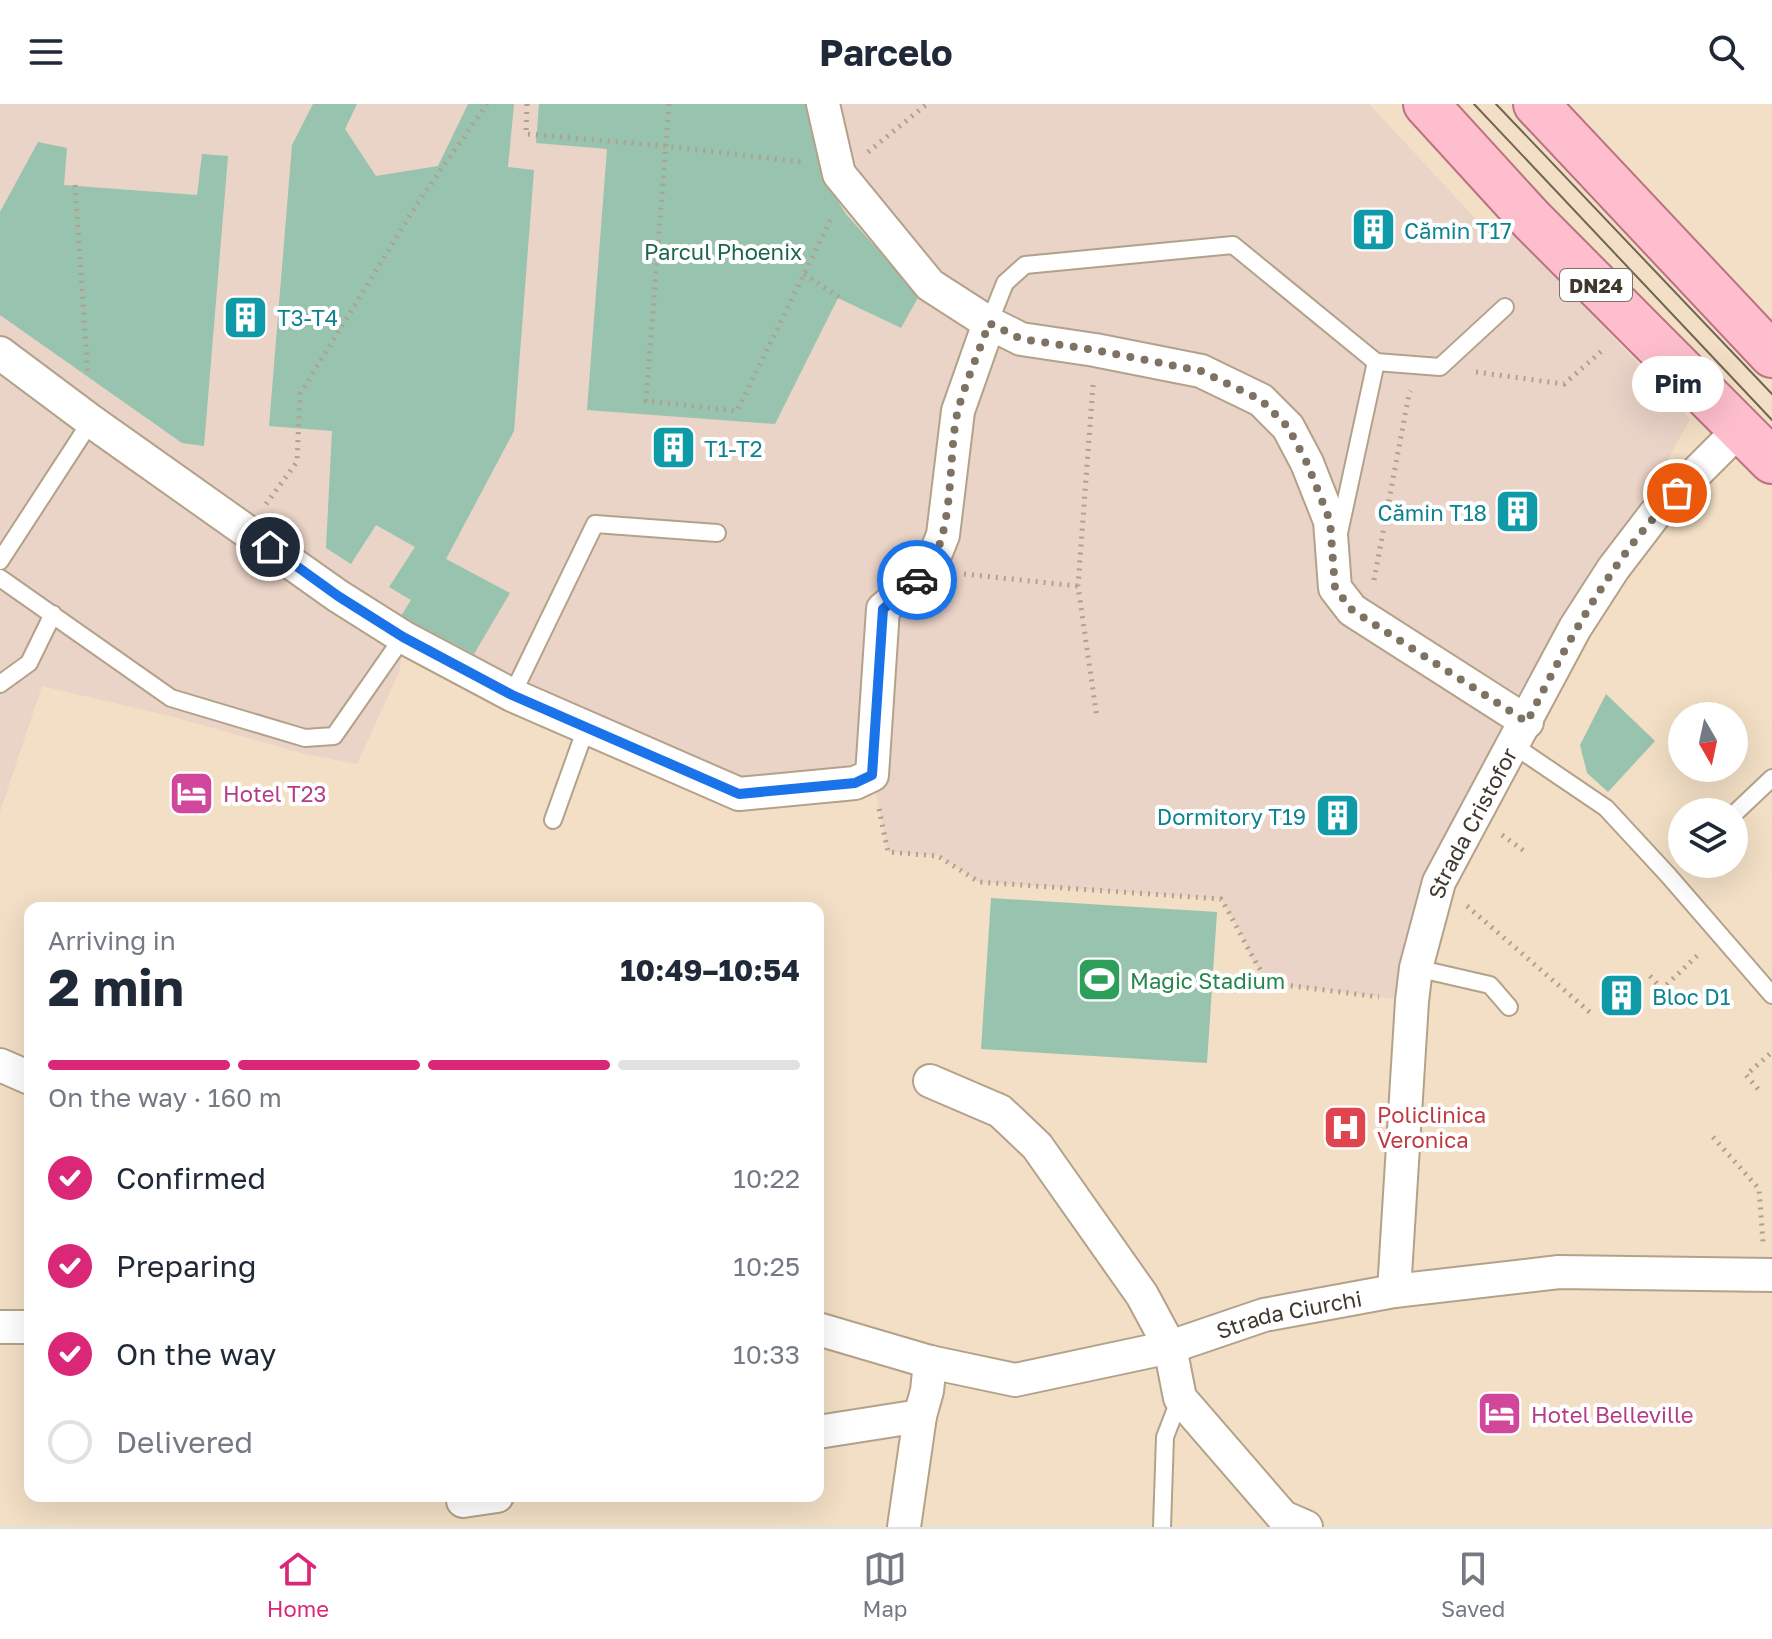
<!DOCTYPE html>
<html lang="en">
<head>
<meta charset="utf-8">
<style>
  :root { --surface:#fff; --page:#f6f6f7; --text:#1f2937; --muted:#747a83; --line:#e0e1e3; --accent:#db2777 }
  body { margin:0; font-family:"Golos Text",sans-serif; background:var(--page); color:var(--text); height:100vh; display:flex; flex-direction:column; font-size:30px; white-space:nowrap }
  * { box-sizing:border-box; margin:0 }
  p { font-size:26px; color:var(--muted) }
  .icon { flex:none; width:44px; height:44px; fill:none; stroke:currentColor; stroke-width:2; stroke-linecap:round; stroke-linejoin:round }
  .map { position:relative; flex:1; overflow:hidden }
  .details { position:absolute; left:24px; top:798px; width:800px; height:600px; display:flex; flex-direction:column; background:var(--surface); border-radius:16px; box-shadow:0 8px 32px #0002 }
  .details>* { flex:none }
  .needle { width:52px; rotate:171deg }
  .fabs { position:absolute; left:1668px; top:598px; display:grid; gap:16px }
  .fabs a { display:grid; place-items:center; width:80px; height:80px; border-radius:50%; background:var(--surface); box-shadow:0 8px 32px #0002; font-size:40px }
  .pin { position:absolute; display:grid; place-items:center; width:68px; height:68px; color:#fff; margin:-34px; border:4px solid #fff; border-radius:50%; box-shadow:0 2px 8px #0007 }
  .courier { position:absolute; display:grid; place-items:center; width:80px; height:80px; margin:-40px; border:6px solid #1a73e8; border-radius:50%; background:#fff; color:#222; box-shadow:0 2px 10px #0007 }
  .bubble { position:absolute; height:56px; border-radius:28px; background:var(--surface); box-shadow:0 8px 32px #0002; font-size:26px; font-weight:700; line-height:56px; text-align:center }
  .head em { font-style:normal; font-weight:700 }
  .head div { display:flex; flex-direction:column-reverse }
  .head { display:flex; align-items:center; justify-content:space-between; height:136px; padding:0 24px }
  h1 { font-size:52px; font-weight:700; line-height:60px }
  .bar { display:grid; grid-template-columns:repeat(4,1fr); gap:12px 8px; align-content:center; height:96px; padding:0 24px }
  .bar i { height:10px; border-radius:6px; background:var(--line) }
  .bar .on { background:var(--accent) }
  .bar p { grid-column:span 4 }
  ol { padding:0 24px; list-style:none }
  li { display:flex; align-items:center; gap:24px; height:88px }
  li p { margin-inline-start:auto }
  li .icon { padding:8px; border-radius:50%; background:var(--accent); color:#fff; stroke-width:4 }
  li:last-child { color:var(--muted) }
  li i { width:44px; height:44px; border:4px solid var(--line); border-radius:50% }
  header { display:flex; justify-content:space-between; align-items:center; height:104px; padding:0 24px; background:var(--surface); font-size:36px; font-weight:700 }
  .dock { display:flex; justify-content:space-around; align-items:center; height:112px; border-top:2px solid var(--line); background:var(--surface); font-size:22px; color:var(--muted) }
  .dock a { display:grid; justify-items:center; gap:4px }
  .dock .on { color:var(--accent) }
  .map>svg:first-child { display:block }
  .education { fill:#ead3c7 }
  .green { fill:#98c3af }
  .lines { fill:none; stroke-linecap:round; stroke-linejoin:round }
  .lane-casing { stroke:#b3a289; stroke-width:20 }
  .street-casing { stroke:#b3a289; stroke-width:36 }
  .primary-casing { stroke:#bb7281; stroke-width:48 }
  .path { stroke:#b0a18d; stroke-width:5; stroke-dasharray:2 6; stroke-linecap:butt }
  .lane { stroke:#fff; stroke-width:16 }
  .street { stroke:#fff; stroke-width:32 }
  .primary { stroke:#febece; stroke-width:44 }
  .tram { stroke:#6f6556; stroke-width:2 }
  .done { stroke:#7e7262; stroke-width:8; stroke-dasharray:0 14.4 }
  .route { stroke:#1a73e8; stroke-width:10 }
  .labels { text-anchor:middle; dominant-baseline:central; stroke-width:8; stroke-linejoin:round; paint-order:stroke }
  .shield { fill:#fff; stroke:#79746c; stroke-width:2 }
  .shield-label { font-size:20px; font-weight:bold; fill:#3f382d }
  .culture-label { font-size:22px; fill:#0d838f; stroke:#fff; text-anchor:start }
  .park-label { font-size:22px; fill:#19664b; stroke:#fff }
  .hotel-label { font-size:22px; fill:#b23c85; stroke:#fff; text-anchor:start }
  .street-label { font-size:22px; fill:#3f382d; stroke:#fff }
  .leisure-label { font-size:22px; fill:#27864d; stroke:#fff; text-anchor:start }
  .health-label { font-size:22px; fill:#be3a42; stroke:#fff; text-anchor:start }
</style>
</head>
<body>
<header><svg class="icon" aria-label="menu" viewBox="0 0 24 24"><path d="M4 6h16M4 12h16M4 18h16"/></svg>Parcelo<svg class="icon" aria-label="search" viewBox="0 0 24 24"><circle cx="10" cy="10" r="6"/><path d="M15 15l6 6"/></svg></header>
<div class="map">
<svg width="1772" height="1423" viewBox="0 0 1772 1423">
  <rect width="100%" height="100%" fill="#f2dfc5"/>
  <polygon class="education" points="0,0 1369,0 1499,140 1514,128 1690,315 1474,711 1412,897 1269,879 1251,854 1240,827 1221,795 979,778 938,752 888,748 872,671 739,690 403,534 400,566 357,660 305,650 170,612 42,582 0,708"/>
  <g class="green">
    <polygon points="313,0 357,0 345,25 376,72 438,62 468,0 514,0 508,63 534,66 514,327 446,455 510,489 474,550 401,512 411,496 389,483 415,443 376,421 351,460 326,444 332,327 269,322 292,41"/>
    <polygon points="539,0 809,0 822,72 846,110 919,192 901,224 838,194 775,320 587,306 607,45 536,39"/>
    <polygon points="38,38 67,44 64,81 197,91 202,50 228,52 204,342 182,339 0,211 0,108"/>
    <polygon points="1606,590 1655,637 1608,688 1587,669 1580,641"/>
    <polygon points="991,794 1217,808 1207,959 981,945"/>
  </g>
  <g class="lines">
    <defs>
      <g id="lane">
        <polyline points="989,219 1005,179 1025,161 1233,141 1376,258 1440,263 1505,203"/>
        <polyline points="1339,429 1376,258"/>
        <polyline points="0,457 91,317"/>
        <polyline points="0,474 171,594 305,634 334,632 403,533"/>
        <polyline points="0,580 29,559 53,510"/>
        <polyline points="512,591 595,420 717,429"/>
        <polyline points="1513,641 1606,704 1668,771 1772,891"/>
        <polyline points="1734,710 1772,674"/>
        <polyline points="553,716 586,624"/>
        <polyline points="1416,864 1490,881 1509,903"/>
        <polyline points="1162,1423 1165,1333 1180,1294"/>
      </g>
      <g id="street">
        <polyline points="823,0 839,70 930,181 989,219 1021,235 1095,246 1201,267 1261,296 1288,323 1307,359 1330,417 1335,484 1352,506 1527,618"/>
        <polyline points="0,249 91,317 338,492 403,533 512,591 739,690 855,679 872,671 883,505 929,466 943,431 958,307 989,219"/>
        <polyline points="0,961 30,974"/>
        <polyline points="930,977 1000,1007 1037,1042 1142,1191 1170,1243 1180,1294 1283,1413 1306,1423"/>
        <path id="s1" d="M1394 1187 1412 897 1416 864 1439 778 1575 524 1613 465 1655 410 1740 325"/>
        <polyline points="0,1223 30,1223"/>
        <path id="s2" d="M818 1225 930 1258 1015 1276 1170 1243 1264 1211 1394 1187 1559 1168 1772 1171"/>
        <polyline points="818,1328 920,1312"/>
        <polyline points="463,1397 497,1392"/>
        <polyline points="904,1423 920,1312 927,1287 930,1258"/>
      </g>
      <g id="primary">
        <polyline points="1426,0 1531,115 1772,357"/>
        <polyline points="1536,0 1772,251"/>
      </g>
    </defs>
    <use href="#lane" class="lane-casing"/>
    <use href="#street" class="street-casing"/>
    <use href="#primary" class="primary-casing"/>
    <g class="path">
      <polyline points="527,0 526,30 665,42 802,58"/>
      <polyline points="669,0 646,297 737,307 831,115"/>
      <polyline points="868,48 927,0"/>
      <polyline points="75,81 88,272"/>
      <polyline points="804,170 839,193"/>
      <polyline points="1476,268 1564,280 1604,245"/>
      <polyline points="1093,281 1078,482 1097,614"/>
      <polyline points="266,400 297,358 300,290 417,100 487,0"/>
      <polyline points="964,470 1078,482"/>
      <polyline points="1374,476 1409,290 1411,287"/>
      <path d="M879 705 888 748 938 752 979 778 1221 795C1238 823 1250 852 1269 879L1379 893"/>
      <polyline points="1502,731 1527,749"/>
      <polyline points="1467,802 1593,911"/>
      <polyline points="1650,872 1662,885 1701,848"/>
      <polyline points="1758,985 1746,971 1772,948"/>
      <polyline points="1713,1033 1759,1085 1763,1138"/>
    </g>
    <use href="#lane" class="lane"/>
    <use href="#street" class="street"/>
    <use href="#primary" class="primary"/>
    <g class="tram">
      <polyline points="1474,0 1772,316"/>
      <polyline points="1496,0 1772,290"/>
    </g>
  </g>
  <g class="lines">
    <path class="done" d="M917 476C958 442 946 355 958 306 966 277 979 248 989 219L1021 235 1095 246 1201 267 1261 296 1288 323 1307 359 1330 417 1335 484 1352 506 1527 618C1569 536 1611 455 1677 389"/>
    <polyline class="route" points="270,443 338,492 403,533 512,591 739,690 855,679 872,671 883,505 917,476"/>
  </g>
  <defs>
    <symbol id="building-square" viewBox="-11 -11 22 22"><rect x="-9" y="-9" width="18" height="18" rx="4" fill="#0f9aa8" stroke="#fff"/><path d="M-4-6H4V6H1V3H-1V6H-4ZM-2.5-4.3h1.7v1.8h-1.7ZM.8-4.3h1.7v1.8H.8ZM-2.5-1h1.7V.8h-1.7ZM.8-1h1.7V.8H.8Z" fill="#fff"/></symbol>
    <symbol id="hotel-square" viewBox="-11 -11 22 22"><rect x="-9" y="-9" width="18" height="18" rx="4" fill="#d1479c" stroke="#fff"/><path d="M-6-4.5h1.5V1H6V5H4.5V3h-9V5H-6ZM-4 0a1.8 1.8 0 1 1 3.6 0ZM.5 0V-2.5h3Q6-2.5 6 0Z" fill="#fff"/></symbol>
    <symbol id="stadium-square" viewBox="-11 -11 22 22"><rect x="-9" y="-9" width="18" height="18" rx="4" fill="#2e9e5b" stroke="#fff"/><path d="M0-5a6.5 5 0 1 0 0 10a6.5 5 0 1 0 0-10ZM-3.5-1.8h7v3.6h-7Z" fill="#fff"/></symbol>
    <symbol id="hospital-square" viewBox="-11 -11 22 22"><rect x="-9" y="-9" width="18" height="18" rx="4" fill="#e0444e" stroke="#fff"/><path d="M-5-5h3v3.5h4V-5h3V5h-3V1.5h-4V5h-3Z" fill="#fff"/></symbol>
  </defs>
  <g fill-rule="evenodd">
    <use href="#building-square" x="1348" y="100" width="51" height="51"/>
    <use href="#building-square" x="220" y="188" width="51" height="51"/>
    <use href="#building-square" x="648" y="318" width="51" height="51"/>
    <use href="#building-square" x="1492" y="382" width="51" height="51"/>
    <use href="#hotel-square" x="166" y="664" width="51" height="51"/>
    <use href="#building-square" x="1312" y="686" width="51" height="51"/>
    <use href="#stadium-square" x="1074" y="850" width="51" height="51"/>
    <use href="#building-square" x="1596" y="866" width="51" height="51"/>
    <use href="#hospital-square" x="1320" y="998" width="51" height="51"/>
    <use href="#hotel-square" x="1474" y="1284" width="51" height="51"/>
  </g>
  <g class="labels">
    <rect class="shield" x="1560" y="165" width="72" height="32" rx="6"/>
    <g class="shield-label">
      <text x="1596" y="181">DN24</text>
    </g>
    <g class="culture-label">
      <text x="1404" y="126">Cămin T17</text>
      <text x="277" y="213">T3-T4</text>
      <text x="704" y="344">T1-T2</text>
      <text x="1487" y="408" text-anchor="end">Cămin T18</text>
      <text x="1306" y="712" text-anchor="end">Dormitory T19</text>
      <text x="1652" y="892">Bloc D1</text>
    </g>
    <g class="park-label">
      <text x="723" y="147">Parcul Phoenix</text>
    </g>
    <g class="hotel-label">
      <text x="223" y="689">Hotel T23</text>
      <text x="1531" y="1310">Hotel Belleville</text>
    </g>
    <g class="street-label">
      <text stroke="none"><textPath href="#s1" startOffset="480">Strada Cristofor</textPath></text>
      <text stroke="none"><textPath href="#s2" startOffset="486">Strada Ciurchi</textPath></text>
    </g>
    <g class="leisure-label">
      <text x="1130" y="876">Magic Stadium</text>
    </g>
    <g class="health-label">
      <text x="1377" y="1010">Policlinica<tspan x="1377" dy="25">Veronica</tspan></text>
    </g>
  </g>
</svg>
<div class="fabs">
<a><svg class="needle" viewBox="-14 -14 28 28"><path d="M0-13l5 13h-10z" fill="#e53935"/><path d="M0 13l5-13h-10z" fill="#747a83"/></svg></a>
<a><svg class="icon" aria-label="layers" viewBox="0 0 24 24"><path d="M12 4l9 5-9 5-9-5zM3 14l9 5 9-5"/></svg></a>
</div>
<div class="pin" style="left:1677px;top:389px;background:#ea580c"><svg class="icon" aria-label="bag" viewBox="0 0 24 24"><path d="M5 8h14l-1 12H6zM9 8a3 3 0 0 1 6 0"/></svg></div>
<div class="pin" style="left:270px;top:443px;background:#1f2937"><svg class="icon" aria-label="home" viewBox="0 0 24 24"><path d="M3 11l9-7 9 7M6 9v11h12V9"/></svg></div>
<div class="courier" style="left:917px;top:476px"><svg class="icon" aria-label="car" viewBox="0 0 24 24"><path d="M5 17H2v-5l4-1 3-4h7l3 4 3 1v5h-3M9 17h6M6 11h13"/><circle cx="7" cy="17" r="2"/><circle cx="17" cy="17" r="2"/></svg></div>
<div class="bubble" style="left:1632px;top:252px;width:92px">Pim</div>
<section class="details">
<div class="head"><div><h1>2 min</h1><p>Arriving in</p></div><em>10:49–10:54</em></div>
<div class="bar"><i class="on"></i><i class="on"></i><i class="on"></i><i></i><p>On the way · 160 m</p></div>
<ol>
<li><svg class="icon" aria-label="check" viewBox="0 0 24 24"><path d="M5 12l5 5 9-10"/></svg>Confirmed<p>10:22</p></li>
<li><svg class="icon" aria-label="check" viewBox="0 0 24 24"><path d="M5 12l5 5 9-10"/></svg>Preparing<p>10:25</p></li>
<li><svg class="icon" aria-label="check" viewBox="0 0 24 24"><path d="M5 12l5 5 9-10"/></svg>On the way<p>10:33</p></li>
<li><i></i>Delivered</li>
</ol>
</section>
</div>
<nav class="dock">
<a class="on"><svg class="icon" aria-label="home" viewBox="0 0 24 24"><path d="M3 11l9-7 9 7M6 9v11h12V9"/></svg>Home</a>
<a><svg class="icon" aria-label="map" viewBox="0 0 24 24"><path d="M3 6l6-2 6 2 6-2v14l-6 2-6-2-6 2zM9 4v14M15 6v14"/></svg>Map</a>
<a><svg class="icon" aria-label="saved" viewBox="0 0 24 24"><path d="M7 4h10v16l-5-4-5 4z"/></svg>Saved</a>
</nav>
</body>
</html>
